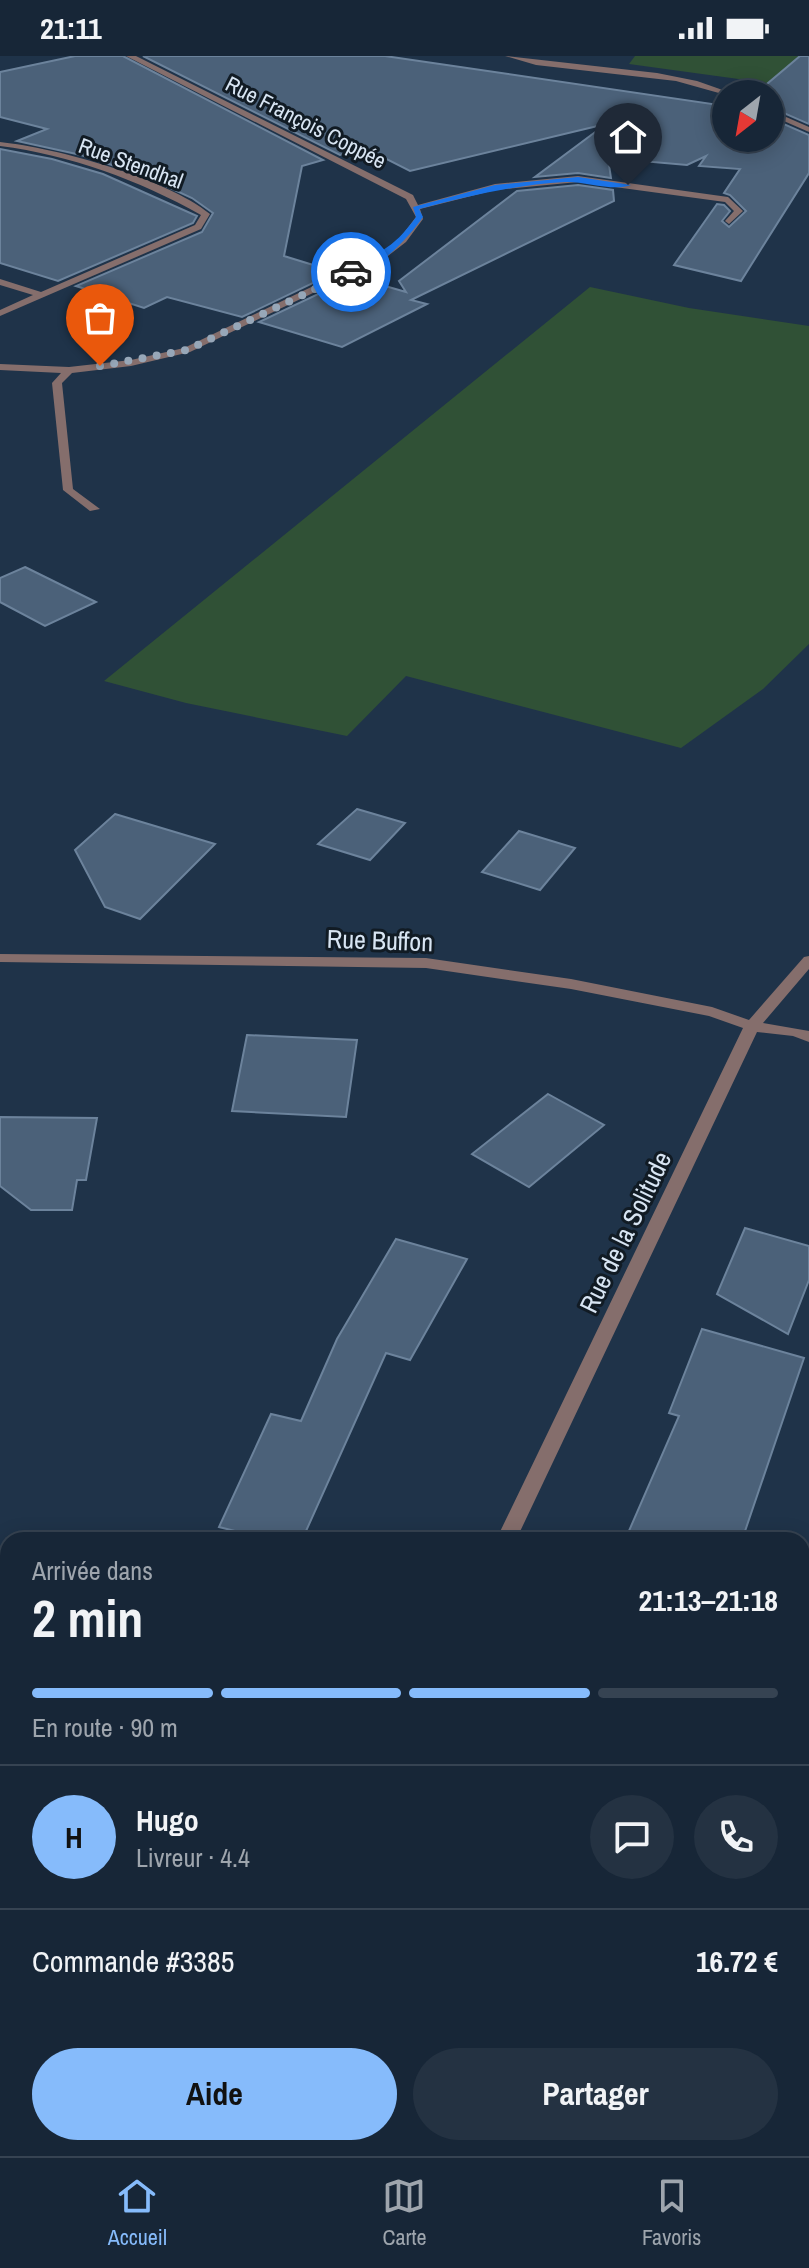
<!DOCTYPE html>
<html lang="fr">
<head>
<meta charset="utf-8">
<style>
  :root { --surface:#172637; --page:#243242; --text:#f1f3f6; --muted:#9ea5ad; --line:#364352; --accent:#86bbfb }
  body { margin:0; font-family:"Archivo Narrow",sans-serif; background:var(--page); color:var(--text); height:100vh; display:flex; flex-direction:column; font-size:30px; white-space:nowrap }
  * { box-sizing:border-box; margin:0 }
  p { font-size:26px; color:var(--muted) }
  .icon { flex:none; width:44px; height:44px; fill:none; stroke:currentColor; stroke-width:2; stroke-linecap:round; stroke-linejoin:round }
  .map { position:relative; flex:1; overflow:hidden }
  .drawer { position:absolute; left:0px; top:1476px; width:810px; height:624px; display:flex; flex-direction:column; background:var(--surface); border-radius:24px 24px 0 0; box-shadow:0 4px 20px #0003,0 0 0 2px var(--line) }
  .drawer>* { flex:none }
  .needle { width:52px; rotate:211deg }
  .buttons { position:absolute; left:712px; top:24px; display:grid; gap:16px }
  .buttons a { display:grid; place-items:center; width:72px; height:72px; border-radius:50%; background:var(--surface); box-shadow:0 4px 20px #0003,0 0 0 2px var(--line); font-size:40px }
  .pin { position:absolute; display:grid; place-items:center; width:68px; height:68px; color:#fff; margin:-82px -34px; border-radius:50% 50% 50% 0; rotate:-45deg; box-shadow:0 0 8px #0007 }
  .pin .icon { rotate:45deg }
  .courier { position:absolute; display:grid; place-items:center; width:80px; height:80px; margin:-40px; border:6px solid #1a73e8; border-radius:50%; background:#fff; color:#222; box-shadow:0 2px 10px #0007 }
  .headline em { font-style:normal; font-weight:700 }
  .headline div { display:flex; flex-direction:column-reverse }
  .headline { display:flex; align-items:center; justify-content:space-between; height:136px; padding:0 32px }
  h1 { font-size:52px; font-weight:700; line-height:60px }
  .bar { display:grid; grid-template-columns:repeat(4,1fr); gap:12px 8px; align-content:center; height:96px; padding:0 32px }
  .bar i { height:10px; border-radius:6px; background:var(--line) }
  .bar .current { background:var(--accent) }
  .bar p { grid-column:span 4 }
  .line { display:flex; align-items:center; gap:20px; padding:0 32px; border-top:2px solid var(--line) }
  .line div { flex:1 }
  .round { display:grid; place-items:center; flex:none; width:84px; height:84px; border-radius:42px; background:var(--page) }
  .button { display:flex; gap:16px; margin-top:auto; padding:16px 32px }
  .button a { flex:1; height:92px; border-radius:48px; background:var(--accent); color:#111; font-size:32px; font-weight:700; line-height:92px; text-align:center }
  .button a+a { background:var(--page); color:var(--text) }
  .status { display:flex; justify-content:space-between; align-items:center; height:56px; padding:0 40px; background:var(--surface); direction:ltr }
  .status svg { height:22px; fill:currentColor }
  .tab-bar { display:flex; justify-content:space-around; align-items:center; height:112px; border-top:2px solid var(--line); background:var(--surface); font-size:22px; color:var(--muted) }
  .tab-bar a { display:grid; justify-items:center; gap:4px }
  .tab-bar .current { color:var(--accent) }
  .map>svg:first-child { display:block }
  .green { fill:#305136 }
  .building { fill:#4b6179; stroke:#6c839c; stroke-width:2 }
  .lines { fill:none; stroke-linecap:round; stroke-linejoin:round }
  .minor { fill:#856e6c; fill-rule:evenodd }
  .route { fill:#1a73e8 }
  .done { stroke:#97a7b8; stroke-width:8; stroke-dasharray:0 14.4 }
  .labels { text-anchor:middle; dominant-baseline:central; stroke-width:6; stroke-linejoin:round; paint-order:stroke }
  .far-street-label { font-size:22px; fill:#d8e5f3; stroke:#111b24 }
  .street-label { font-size:26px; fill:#d8e5f3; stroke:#111b24 }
</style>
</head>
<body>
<div class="status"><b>21:11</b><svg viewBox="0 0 49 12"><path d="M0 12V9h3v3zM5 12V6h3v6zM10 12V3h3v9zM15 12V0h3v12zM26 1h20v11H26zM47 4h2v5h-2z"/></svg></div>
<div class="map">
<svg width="809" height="2100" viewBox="0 0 809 2100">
  <rect width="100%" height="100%" fill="#1f3349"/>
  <g class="green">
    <polygon points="635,0 809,0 770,38 767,27 629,8"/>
    <polygon points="590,231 689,252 809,270 809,588 763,633 681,692 406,620 347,680 186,647 104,625"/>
  </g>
  <g class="building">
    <polygon points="75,0 123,0 323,104 302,110 284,200 336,216 242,261 167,241 144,252 76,230 202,176 213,157 192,142 140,118 81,99 17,85 47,73 0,61 0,16"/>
    <polygon points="143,0 385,0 726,50 726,82 770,82 770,62 809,79 809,117 741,225 674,209 717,148 724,149 730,155 722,165 729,171 746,155 730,139 724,137 740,113 699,110 706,100 687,109 608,102 611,122 578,117 535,121 606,68 410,115 365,92 340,99"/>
    <polygon points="800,0 809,0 809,68 770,51 770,38 755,38"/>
    <polygon points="0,93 52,103 103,118 197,160 193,167 58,225 0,207"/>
    <polygon points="578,129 613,134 614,145 411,244 427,248 342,291 259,266 354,221 406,236 399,225 517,135"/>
    <polygon points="25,511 96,546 45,570 0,546 0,522"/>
    <polygon points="357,753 405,767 370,804 318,788"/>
    <polygon points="115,758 215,788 140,863 105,851 75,794"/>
    <polygon points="519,775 575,792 540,834 482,816"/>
    <polygon points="247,979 357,984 346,1061 232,1055"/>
    <polygon points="548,1038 604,1069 529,1131 472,1098"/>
    <polygon points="0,1061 97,1062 86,1124 77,1124 72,1154 31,1154 0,1130"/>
    <polygon points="745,1172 809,1190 809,1224 788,1278 717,1238"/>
    <polygon points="396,1183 467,1203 410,1304 386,1297 302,1484 271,1484 219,1471 271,1358 301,1365 337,1283"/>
    <polygon points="702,1273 804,1302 742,1484 625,1484 679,1360 669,1357"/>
  </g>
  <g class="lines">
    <g class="minor">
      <polygon points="126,0 136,0 413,139 418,149 495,128 578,120 728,141 743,155 729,168 725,165 734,155 725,146 578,126 495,134 420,153 423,163 406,186 384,203 190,296 131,310 72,317 62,327 73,433 100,453 90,455 63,434 52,327 61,317 0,314 0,308 69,311 131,304 184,292 378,199 400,182 416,161 406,143"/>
      <polygon points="505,0 657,17 697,25 734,38 726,39 676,25 536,9"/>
      <polygon points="770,54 809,71 809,76 770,59"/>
      <path d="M0 86C57 92 166 122 210 158L201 173 0 260V254L33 239 0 229V223L41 236 195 169 201 159C139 124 70 99 0 90Z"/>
      <polygon points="0,898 426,902 571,923 712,951 749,964 804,901 809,900 809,913 763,967 809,975 809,986 793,980 757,976 516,1484 496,1484 743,972 709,960 571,933 426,912 0,906"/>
      <polygon points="0,1730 8,1731 8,1751 0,1750"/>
      <polygon points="802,2037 809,2040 809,2064 802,2061"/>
      <polygon points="284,2092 308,2092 306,2100 282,2100"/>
    </g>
  </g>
  <path class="route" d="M578 121 631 129C613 136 585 125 565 126 514 129 468 140 419 153L423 161C410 180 372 223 347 216 379 194 391 196 416 161L413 151 495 129Z"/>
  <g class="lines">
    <polyline class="done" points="100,310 187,294 351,216"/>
  </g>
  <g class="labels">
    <g class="far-street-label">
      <text transform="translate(306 66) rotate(27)">Rue François Coppée</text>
      <text transform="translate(131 107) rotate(20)">Rue Stendhal</text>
    </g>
    <g class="street-label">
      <text transform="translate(380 884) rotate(2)">Rue Buffon</text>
      <text transform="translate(625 1176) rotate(-64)">Rue de la Solitude</text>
    </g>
  </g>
</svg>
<div class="buttons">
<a><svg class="needle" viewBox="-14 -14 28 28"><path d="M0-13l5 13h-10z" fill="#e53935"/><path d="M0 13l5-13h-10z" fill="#9ea5ad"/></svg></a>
</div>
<div class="pin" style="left:100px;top:310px;background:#ea580c"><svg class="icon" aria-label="bag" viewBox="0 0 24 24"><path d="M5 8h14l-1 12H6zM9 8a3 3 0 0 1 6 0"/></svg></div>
<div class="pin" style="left:628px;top:129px;background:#1f2937"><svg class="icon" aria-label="home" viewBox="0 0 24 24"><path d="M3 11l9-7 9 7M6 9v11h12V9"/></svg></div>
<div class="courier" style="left:351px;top:216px"><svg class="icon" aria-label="car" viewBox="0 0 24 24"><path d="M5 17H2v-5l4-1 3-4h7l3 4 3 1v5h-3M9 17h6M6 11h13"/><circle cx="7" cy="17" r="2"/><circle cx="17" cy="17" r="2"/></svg></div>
<section class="drawer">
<div class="headline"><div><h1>2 min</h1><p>Arrivée dans</p></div><em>21:13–21:18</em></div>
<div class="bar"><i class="current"></i><i class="current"></i><i class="current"></i><i></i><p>En route · 90 m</p></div>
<div class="line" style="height:144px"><b class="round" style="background:var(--accent);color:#111">H</b><div><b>Hugo</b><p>Livreur · 4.4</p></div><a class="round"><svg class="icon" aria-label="chat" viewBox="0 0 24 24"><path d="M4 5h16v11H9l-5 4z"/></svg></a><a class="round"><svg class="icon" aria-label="phone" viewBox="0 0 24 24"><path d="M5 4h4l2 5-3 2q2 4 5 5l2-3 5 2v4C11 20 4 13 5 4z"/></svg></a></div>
<div class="line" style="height:104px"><div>Commande #3385</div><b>16.72 €</b></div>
<div class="button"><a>Aide</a><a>Partager</a></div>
</section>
</div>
<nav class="tab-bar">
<a class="current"><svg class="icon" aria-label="home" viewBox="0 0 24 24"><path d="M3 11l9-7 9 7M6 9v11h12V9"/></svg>Accueil</a>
<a><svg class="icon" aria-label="map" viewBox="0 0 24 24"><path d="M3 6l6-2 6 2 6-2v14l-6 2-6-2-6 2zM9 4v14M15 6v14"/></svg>Carte</a>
<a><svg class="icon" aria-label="saved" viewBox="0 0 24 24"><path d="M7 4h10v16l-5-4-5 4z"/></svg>Favoris</a>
</nav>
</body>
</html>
